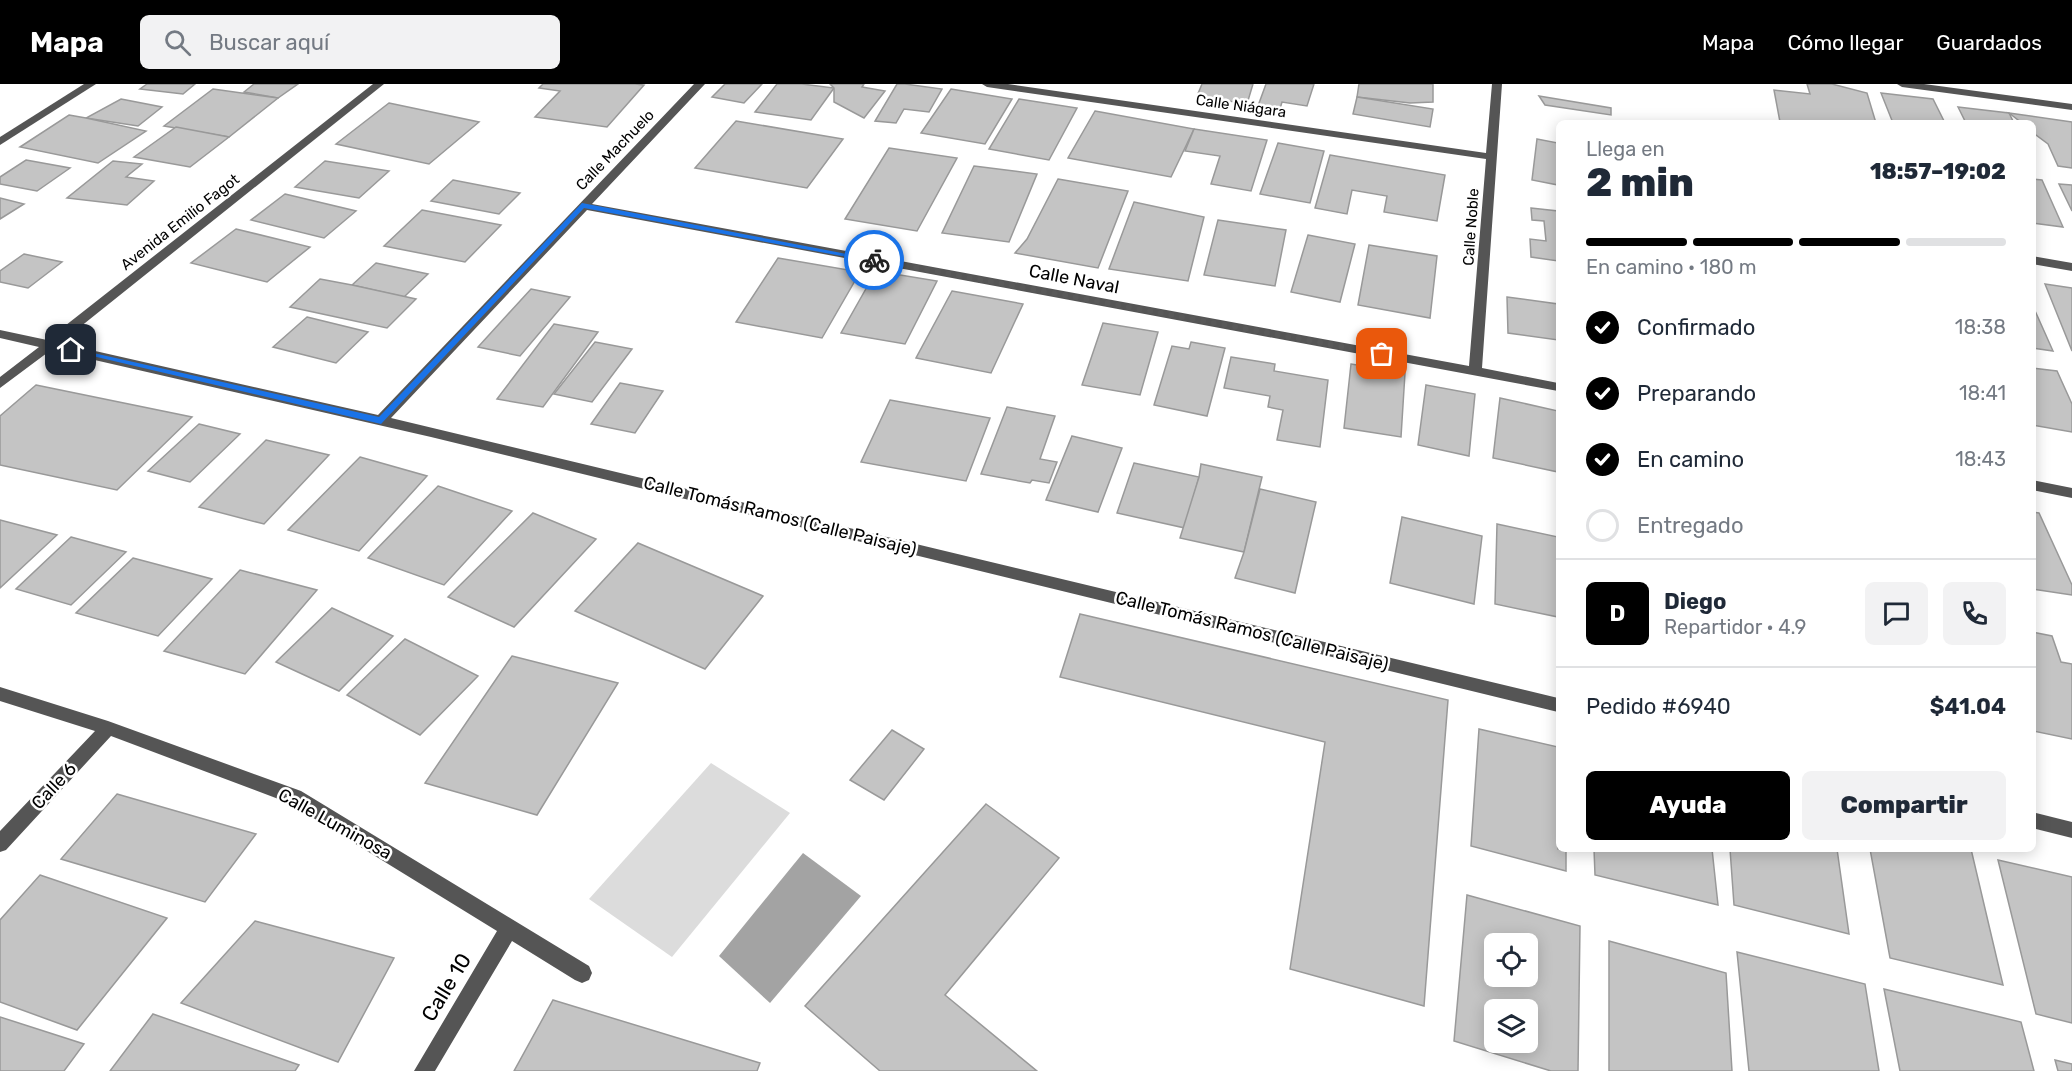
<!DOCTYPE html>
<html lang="es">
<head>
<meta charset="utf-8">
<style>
  :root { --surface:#fff; --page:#f2f2f3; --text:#1f2937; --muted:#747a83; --line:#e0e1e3; --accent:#000 }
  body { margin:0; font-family:Rubik,sans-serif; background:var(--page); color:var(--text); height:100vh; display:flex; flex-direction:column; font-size:22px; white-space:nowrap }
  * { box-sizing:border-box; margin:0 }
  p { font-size:20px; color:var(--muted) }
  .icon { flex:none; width:33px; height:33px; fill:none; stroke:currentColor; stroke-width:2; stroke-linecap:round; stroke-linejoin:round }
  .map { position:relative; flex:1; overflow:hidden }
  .drawer { position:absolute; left:1556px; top:36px; width:480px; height:732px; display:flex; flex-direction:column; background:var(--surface); border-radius:9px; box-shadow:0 3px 15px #0003 }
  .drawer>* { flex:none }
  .tools { position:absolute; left:1484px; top:849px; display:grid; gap:12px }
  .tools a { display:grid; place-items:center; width:54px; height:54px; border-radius:9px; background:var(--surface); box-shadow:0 3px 15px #0003; font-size:30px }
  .pin { position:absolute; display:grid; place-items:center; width:51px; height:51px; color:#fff; margin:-26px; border-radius:12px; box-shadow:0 3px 9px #0006 }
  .courier { position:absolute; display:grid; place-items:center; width:60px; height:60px; margin:-30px; border:4px solid #1a73e8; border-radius:50%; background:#fff; color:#222; box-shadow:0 2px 8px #0007 }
  .head em { font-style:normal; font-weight:800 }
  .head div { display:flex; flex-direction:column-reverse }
  .head { display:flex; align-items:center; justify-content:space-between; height:102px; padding:0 30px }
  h1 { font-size:39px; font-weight:800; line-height:45px }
  .bar { display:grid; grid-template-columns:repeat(4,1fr); gap:9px 6px; align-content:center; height:72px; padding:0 30px }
  .bar i { height:8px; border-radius:4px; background:var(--line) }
  .bar .selected { background:var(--accent) }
  .bar p { grid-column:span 4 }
  .line { display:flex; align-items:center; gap:15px; padding:0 30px; border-top:2px solid var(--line) }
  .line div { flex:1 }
  .round { display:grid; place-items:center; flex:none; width:63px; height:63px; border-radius:9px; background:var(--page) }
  ol { padding:0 30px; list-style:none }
  li { display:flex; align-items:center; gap:18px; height:66px }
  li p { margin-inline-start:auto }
  li .icon { padding:6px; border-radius:50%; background:var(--accent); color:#fff; stroke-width:4 }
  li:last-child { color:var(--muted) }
  li i { width:33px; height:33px; border:3px solid var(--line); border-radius:50% }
  .button { display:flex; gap:12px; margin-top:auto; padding:12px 30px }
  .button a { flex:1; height:69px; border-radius:9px; background:var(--accent); color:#fff; font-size:24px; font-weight:800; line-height:69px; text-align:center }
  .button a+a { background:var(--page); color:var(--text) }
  header { display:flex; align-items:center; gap:36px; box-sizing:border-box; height:84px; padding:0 30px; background:var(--accent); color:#fff }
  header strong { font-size:28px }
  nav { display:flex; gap:33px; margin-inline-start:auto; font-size:21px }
  .search { width:420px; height:54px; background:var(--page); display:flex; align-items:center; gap:15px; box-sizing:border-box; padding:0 21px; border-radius:9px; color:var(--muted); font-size:22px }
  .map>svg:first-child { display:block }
  .green { fill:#dcdcdc }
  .water { fill:#a3a3a3 }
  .building { fill:#c4c4c4; stroke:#999; stroke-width:1.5; fill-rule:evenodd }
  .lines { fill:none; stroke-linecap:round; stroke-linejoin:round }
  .minor { fill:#555; fill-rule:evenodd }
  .route { fill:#1a73e8 }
  .done { stroke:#595959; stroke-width:6; stroke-dasharray:0 10.8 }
  .labels { text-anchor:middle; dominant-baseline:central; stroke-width:5; stroke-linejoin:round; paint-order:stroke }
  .far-street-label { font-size:15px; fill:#000; stroke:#fff }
  .street-label { font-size:18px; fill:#000; stroke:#fff }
  .near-street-label { font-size:21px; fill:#000; stroke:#fff }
</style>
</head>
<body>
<header>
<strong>Mapa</strong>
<div class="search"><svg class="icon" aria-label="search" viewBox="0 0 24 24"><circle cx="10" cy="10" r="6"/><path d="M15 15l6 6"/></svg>Buscar aquí</div>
<nav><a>Mapa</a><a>Cómo llegar</a><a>Guardados</a></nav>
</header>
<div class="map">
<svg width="2072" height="987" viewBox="0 0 2072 987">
  <rect width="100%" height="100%" fill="#fff"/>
  <polygon class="green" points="711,679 790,729 672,873 589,815"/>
  <polygon class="water" points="803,769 861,812 770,919 719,872"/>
  <g class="building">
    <polygon points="147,0 195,0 183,10 140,5"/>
    <polygon points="254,0 298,0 278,14 244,8"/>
    <polygon points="543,0 635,0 644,1 607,43 535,33 560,7 539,4"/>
    <polygon points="725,0 762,0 744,19 712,13"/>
    <polygon points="777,0 802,0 834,4 811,36 755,28"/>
    <polygon points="830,0 864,0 862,3 885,7 864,34 834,18 834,4"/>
    <polygon points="897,0 905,0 942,5 929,28 904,25 896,39 875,37"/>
    <polygon points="1202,0 1253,0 1247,20 1197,12"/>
    <polygon points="1266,0 1314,0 1307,22 1282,18 1280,25 1258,22"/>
    <polygon points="1359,0 1433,0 1433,18 1410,19 1357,13"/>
    <polygon points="1807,0 1832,0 1867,9 1876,39 1780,38 1774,6 1810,10"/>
    <polygon points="213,5 278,14 229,53 164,42"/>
    <polygon points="951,5 1012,15 985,60 921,49"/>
    <polygon points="1881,9 1933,15 1945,39 1893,39"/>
    <polygon points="1539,12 1611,24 1611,31 1545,21"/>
    <polygon points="1357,13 1433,25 1430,43 1353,30"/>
    <polygon points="121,15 162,23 138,42 86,34"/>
    <polygon points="1019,15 1077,24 1049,76 989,65"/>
    <polygon points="389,19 479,38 429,80 336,60"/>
    <polygon points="1958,23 2009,29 2014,39 1966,39"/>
    <polygon points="1095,27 1194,45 1171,93 1068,74"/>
    <polygon points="2009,29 2072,38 2072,84 2058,82 2048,60 2032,48 2032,39 2022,39"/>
    <polygon points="69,31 86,34 146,47 98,79 20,63"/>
    <polygon points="736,37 843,55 807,104 695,84"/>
    <polygon points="176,43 229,53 190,83 134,73"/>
    <polygon points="1194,45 1267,56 1251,107 1211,100 1220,72 1185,67"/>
    <polygon points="1537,55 1558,59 1558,101 1532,96"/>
    <polygon points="1278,59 1324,67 1310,119 1260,110"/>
    <polygon points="889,64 957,74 917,147 845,135"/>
    <polygon points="1330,71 1445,91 1437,137 1384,128 1387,112 1352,106 1347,130 1315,124"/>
    <polygon points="26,76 70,84 37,107 0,100 0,93"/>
    <polygon points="113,77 142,80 126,93 154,97 127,121 67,114"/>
    <polygon points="325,77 389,87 359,114 295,103"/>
    <polygon points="974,82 1037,90 1009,158 942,149"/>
    <polygon points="1058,95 1128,107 1098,184 1015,169 1027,155"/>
    <polygon points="2032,95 2042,96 2063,143 2032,139"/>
    <polygon points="453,96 520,109 499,130 431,117"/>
    <polygon points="2059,100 2072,101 2072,127"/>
    <polygon points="285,110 356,127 324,154 251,136"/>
    <polygon points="0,114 24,120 0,135"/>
    <polygon points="1134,118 1204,133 1188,197 1109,185"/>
    <polygon points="1531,124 1558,127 1558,177 1531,173 1530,155 1546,157 1544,137 1532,136"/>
    <polygon points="422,126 501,141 465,178 384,162"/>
    <polygon points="1218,136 1286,146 1275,202 1204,191"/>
    <polygon points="236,145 310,163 267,198 191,179"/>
    <polygon points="1308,151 1355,160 1340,218 1291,208"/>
    <polygon points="1369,161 1437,172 1430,234 1358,221"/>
    <polygon points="24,170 62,178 28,204 0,198 0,187"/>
    <polygon points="778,174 860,188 822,254 736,238"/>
    <polygon points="376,179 428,190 404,213 352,201"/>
    <polygon points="876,187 937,197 905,260 841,249"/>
    <polygon points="320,195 352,201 416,215 387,244 290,223"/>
    <polygon points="2045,200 2072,204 2072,267"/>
    <polygon points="531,205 570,213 520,272 478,263"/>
    <polygon points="952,207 1023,220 991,289 916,274"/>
    <polygon points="1507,213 1558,220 1558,256 1508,249"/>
    <polygon points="2032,220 2053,267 2032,264"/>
    <polygon points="307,233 368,248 336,279 273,263"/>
    <polygon points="1103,239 1158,248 1140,311 1082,301"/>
    <polygon points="554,240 598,248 543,323 497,315"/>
    <polygon points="595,258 632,265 592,318 554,310"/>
    <polygon points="1191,258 1225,264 1207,332 1154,321 1172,262 1189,265"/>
    <polygon points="1231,273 1275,280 1274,287 1328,296 1320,363 1277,356 1283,326 1268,323 1270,312 1224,304"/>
    <polygon points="1351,280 1405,289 1401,353 1344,344"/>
    <polygon points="2032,284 2057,287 2072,320 2072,348 2032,341"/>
    <polygon points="620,299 663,307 635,349 591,340"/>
    <polygon points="36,301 192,333 117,406 0,381 0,332"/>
    <polygon points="1426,301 1475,310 1469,372 1418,361"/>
    <polygon points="1500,314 1558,327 1558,388 1493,374"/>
    <polygon points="890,316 990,334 966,397 861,378"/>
    <polygon points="1007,323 1055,332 1040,375 1057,378 1049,399 1032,396 1030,399 981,390"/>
    <polygon points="199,340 240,350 190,398 148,387"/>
    <polygon points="1072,352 1122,364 1098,428 1046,416"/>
    <polygon points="266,356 329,371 264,440 199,423"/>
    <polygon points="360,373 427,392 359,467 288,446"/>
    <polygon points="1134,379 1199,393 1185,444 1117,429"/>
    <polygon points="1201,380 1262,393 1244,468 1180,454 1199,393"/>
    <polygon points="438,402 512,427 444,501 368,474"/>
    <polygon points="1260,405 1316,418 1295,509 1235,494 1244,468"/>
    <polygon points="2032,428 2039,429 2072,501 2072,511 2032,505"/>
    <polygon points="533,429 596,455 514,543 448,513"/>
    <polygon points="1402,433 1482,452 1474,520 1390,499"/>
    <polygon points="0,436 57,451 0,504"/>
    <polygon points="1497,440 1558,453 1558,533 1495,520"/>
    <polygon points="71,453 126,468 71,521 16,505"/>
    <polygon points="638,459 763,512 705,585 575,527"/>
    <polygon points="133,474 212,495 158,552 76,529"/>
    <polygon points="240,486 317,506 245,590 164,567"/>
    <polygon points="332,524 393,552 339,607 276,578"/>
    <polygon points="1080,530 1448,616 1424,922 1290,885 1325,658 1060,593"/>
    <polygon points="2032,548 2052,552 2061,578 2072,580 2072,655 2033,647"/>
    <polygon points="405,555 478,592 420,651 347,611"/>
    <polygon points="512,572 618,599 537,731 425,699"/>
    <polygon points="1479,645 1558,663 1558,765 1566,765 1566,787 1471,762"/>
    <polygon points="892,646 924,665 884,716 850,696"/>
    <polygon points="117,710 256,750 205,818 61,775"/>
    <polygon points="986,720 1059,774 945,911 1037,987 880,987 805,922"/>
    <polygon points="1594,765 1712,765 1718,821 1595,791"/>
    <polygon points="1730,765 1837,765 1849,850 1734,821"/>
    <polygon points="1870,765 1971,765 2003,901 1890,874"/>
    <polygon points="1998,776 2072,793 2072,939 2036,930"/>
    <polygon points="40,791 167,834 77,946 0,918 0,836"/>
    <path d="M1467 811 1580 842 1578 987H1551L1454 957ZM1494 860H1527V892H1494ZM1494 926H1527V958H1494Z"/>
    <polygon points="255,837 394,874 338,978 181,919"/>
    <polygon points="1609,857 1726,889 1732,987 1609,987"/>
    <polygon points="1737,868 1865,900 1879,987 1749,987"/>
    <polygon points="1884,905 2021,938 2034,987 1900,987"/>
    <polygon points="553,916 760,979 757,987 514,987"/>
    <polygon points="153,930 299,981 295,987 110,987"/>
    <polygon points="0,933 84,960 64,987 0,987"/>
    <polygon points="2055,976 2072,980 2072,987 2058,987"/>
  </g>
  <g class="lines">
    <g class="minor">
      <polygon points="84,0 96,0 0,61 0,53"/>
      <polygon points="373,0 384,0 60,259 378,331 694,0 705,0 592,120 1469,282 1486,75 987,3 982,0 1008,0 1486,69 1492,0 1502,0 1482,284 1558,299 1558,307 587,126 391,334 1558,614 1558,628 431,353 51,266 0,304 0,293 39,263 0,254 0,246 47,256"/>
      <polygon points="1897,0 1924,0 2072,20 2072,26 1902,3"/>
      <polygon points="2032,172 2072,179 2072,187 2032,180"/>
      <polygon points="2032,396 2072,404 2072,414 2032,406"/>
      <polygon points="0,603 108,637 301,707 589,882 592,889 589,896 582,899 575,896 512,857 435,987 414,987 497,847 289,719 111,652 6,766 0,768 0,747 95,647 0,617"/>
      <polygon points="2032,728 2072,738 2072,754 2032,744"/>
    </g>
  </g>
  <polygon class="route" points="582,119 878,176 874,178 584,124 381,340 67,266 71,264 379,333"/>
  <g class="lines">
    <polyline class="done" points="874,176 1382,270"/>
  </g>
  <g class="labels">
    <g class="far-street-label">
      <text transform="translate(1241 22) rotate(8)">Calle Niágara</text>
      <text transform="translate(615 66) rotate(-46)">Calle Machuelo</text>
      <text transform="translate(180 138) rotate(-38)">Avenida Emilio Fagot</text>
      <text transform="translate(1471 143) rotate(-86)">Calle Noble</text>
    </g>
    <g class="street-label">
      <text transform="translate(1074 195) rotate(11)">Calle Naval</text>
      <text transform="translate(780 432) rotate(14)">Calle Tomás Ramos (Calle Paisaje)</text>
      <text transform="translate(1252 547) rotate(14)">Calle Tomás Ramos (Calle Paisaje)</text>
      <text transform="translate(54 702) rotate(-47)">Calle 6</text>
      <text transform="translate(335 740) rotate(29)">Calle Luminosa</text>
    </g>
    <g class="near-street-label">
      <text transform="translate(446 903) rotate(-59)">Calle 10</text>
    </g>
  </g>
</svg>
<div class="tools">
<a><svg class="icon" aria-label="locate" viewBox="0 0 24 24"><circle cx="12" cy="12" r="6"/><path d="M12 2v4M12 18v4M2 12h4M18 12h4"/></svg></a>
<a><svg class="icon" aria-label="layers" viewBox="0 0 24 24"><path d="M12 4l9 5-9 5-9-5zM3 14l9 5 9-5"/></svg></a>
</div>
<div class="pin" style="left:1382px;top:270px;background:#ea580c"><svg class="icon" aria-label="bag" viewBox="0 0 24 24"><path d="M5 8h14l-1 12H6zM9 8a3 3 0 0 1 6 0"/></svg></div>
<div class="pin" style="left:71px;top:266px;background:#1f2937"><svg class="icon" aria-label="home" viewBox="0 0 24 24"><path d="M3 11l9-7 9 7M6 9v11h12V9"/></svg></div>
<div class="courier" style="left:874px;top:176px"><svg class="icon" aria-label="bike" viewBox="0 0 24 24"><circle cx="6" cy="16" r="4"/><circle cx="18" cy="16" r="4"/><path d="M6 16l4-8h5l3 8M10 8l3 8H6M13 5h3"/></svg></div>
<section class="drawer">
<div class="head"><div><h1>2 min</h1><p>Llega en</p></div><em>18:57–19:02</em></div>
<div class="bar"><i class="selected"></i><i class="selected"></i><i class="selected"></i><i></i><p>En camino · 180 m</p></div>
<ol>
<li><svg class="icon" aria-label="check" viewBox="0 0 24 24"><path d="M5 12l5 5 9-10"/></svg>Confirmado<p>18:38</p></li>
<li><svg class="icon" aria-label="check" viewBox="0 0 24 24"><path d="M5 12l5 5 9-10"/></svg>Preparando<p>18:41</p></li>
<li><svg class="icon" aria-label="check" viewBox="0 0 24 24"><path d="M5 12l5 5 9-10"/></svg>En camino<p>18:43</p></li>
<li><i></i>Entregado</li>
</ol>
<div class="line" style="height:108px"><b class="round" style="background:var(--accent);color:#fff">D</b><div><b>Diego</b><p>Repartidor · 4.9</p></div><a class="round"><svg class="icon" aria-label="chat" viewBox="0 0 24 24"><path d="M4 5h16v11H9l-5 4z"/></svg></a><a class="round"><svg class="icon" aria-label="phone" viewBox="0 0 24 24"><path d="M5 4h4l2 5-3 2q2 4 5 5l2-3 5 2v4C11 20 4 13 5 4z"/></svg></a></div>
<div class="line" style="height:78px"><div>Pedido #6940</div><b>$41.04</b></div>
<div class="button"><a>Ayuda</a><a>Compartir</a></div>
</section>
</div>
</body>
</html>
